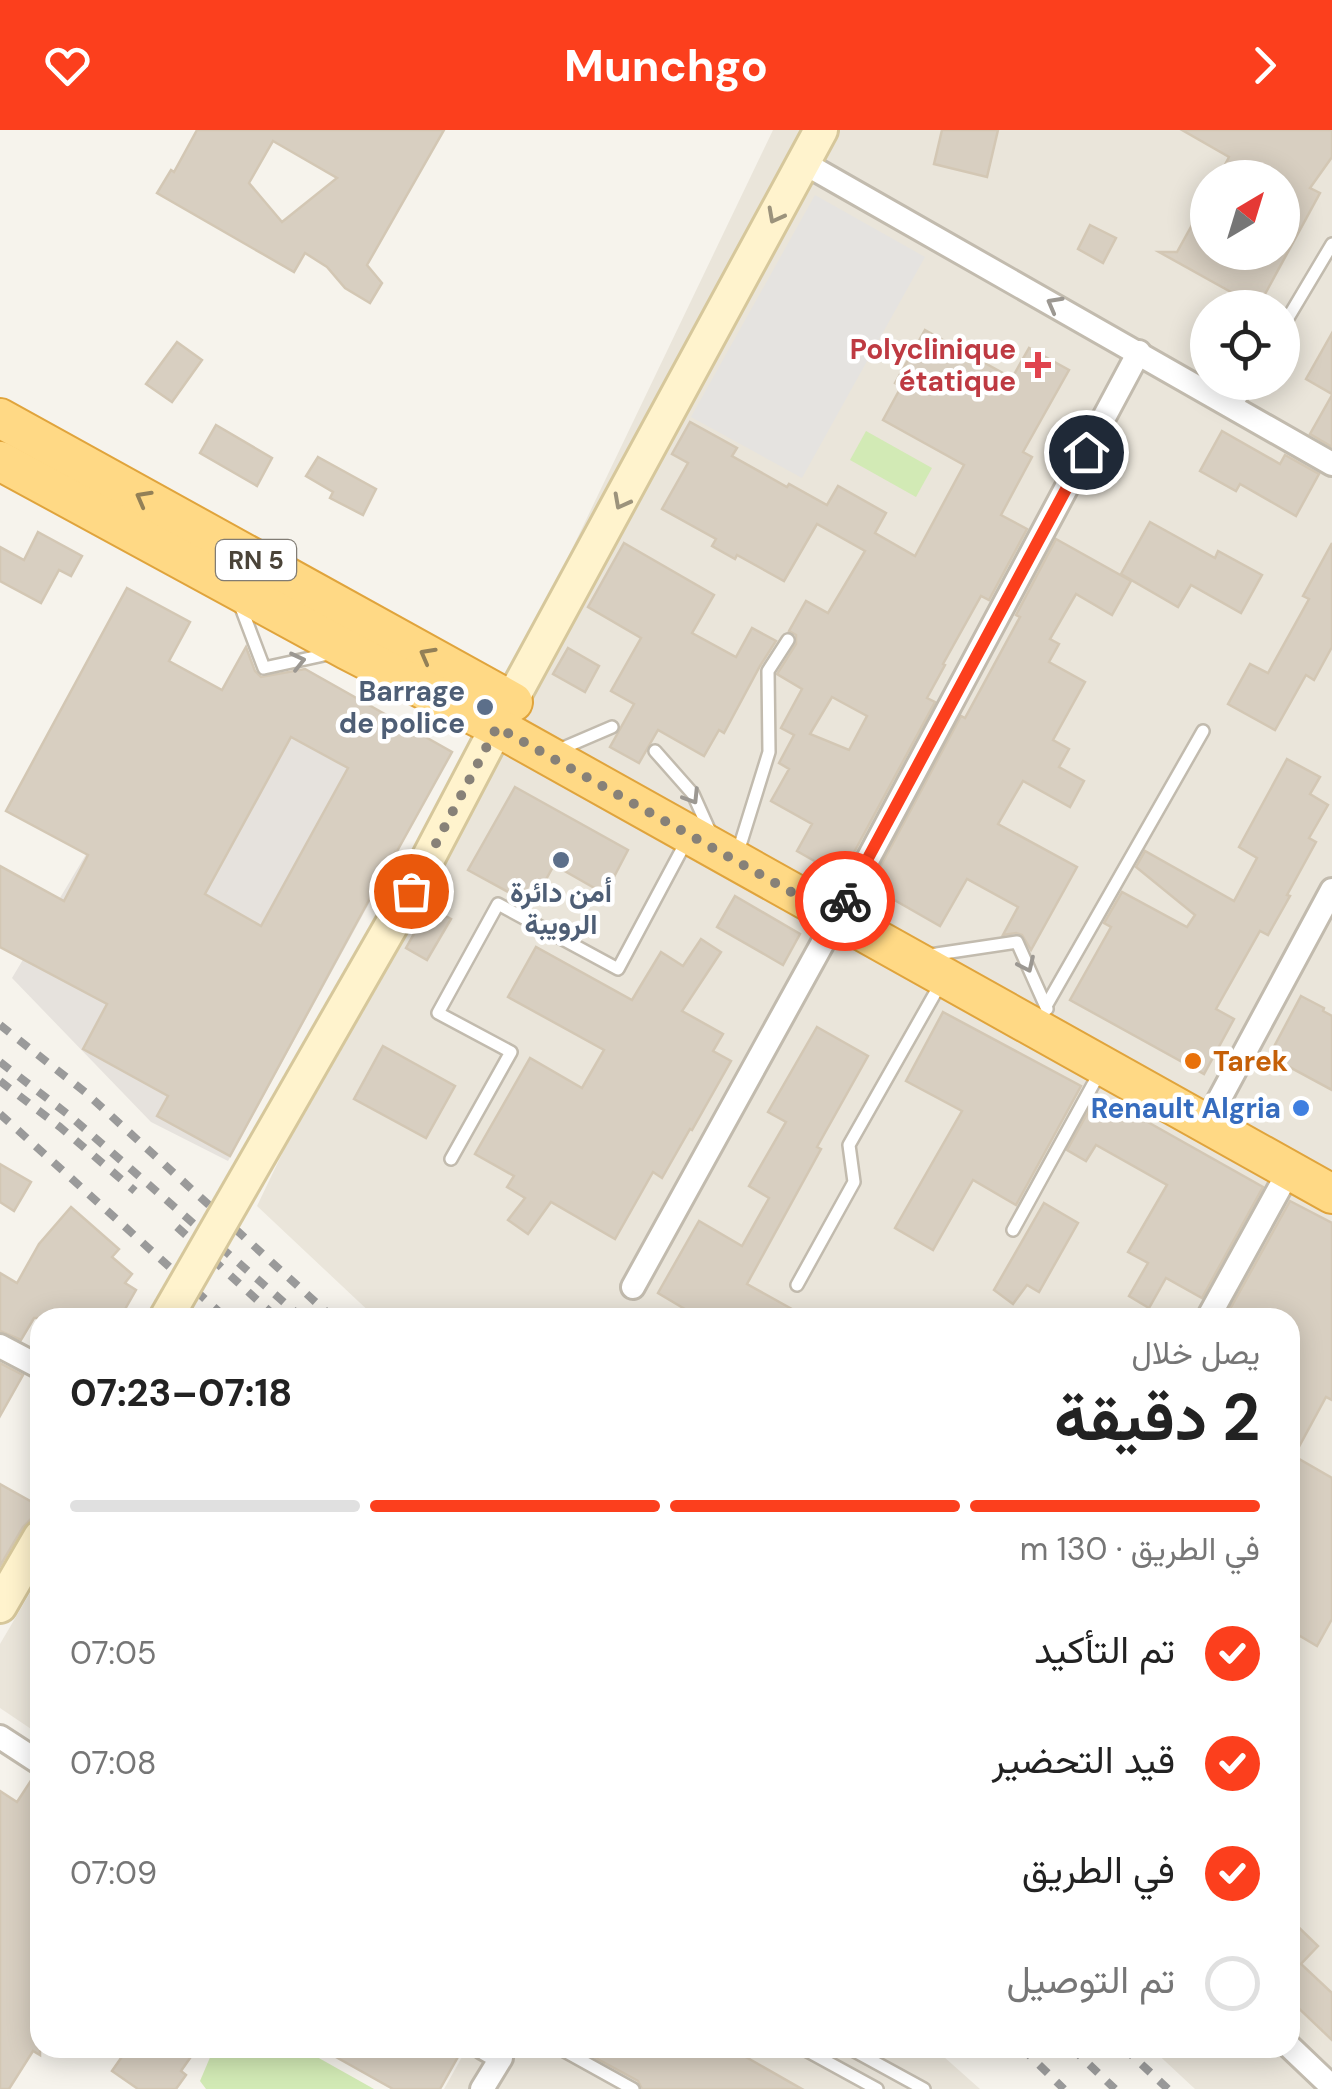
<!DOCTYPE html>
<html lang="ar">
<head>
<meta charset="utf-8">
<style>
  :root { --surface:#fff; --page:#f6f6f6; --text:#222; --muted:#767676; --line:#e0e0e0; --accent:#fc3f1d }
  body { margin:0; font-family:"DM Sans",Vazirmatn,sans-serif; background:var(--page); color:var(--text); direction:rtl; height:100vh; display:flex; flex-direction:column; font-size:38px; white-space:nowrap }
  * { box-sizing:border-box; margin:0 }
  p { font-size:32px; color:var(--muted) }
  .icon { flex:none; width:55px; height:55px; fill:none; stroke:currentColor; stroke-width:2; stroke-linecap:round; stroke-linejoin:round }
  .map { position:relative; flex:1; overflow:hidden; direction:ltr }
  .side { position:absolute; left:30px; top:1178px; width:1270px; height:750px; display:flex; flex-direction:column; background:var(--surface); border-radius:30px; box-shadow:0 5px 25px #0003; direction:rtl }
  .side>* { flex:none }
  .needle { width:65px; rotate:38deg }
  .tools { position:absolute; left:1190px; top:30px; display:grid; gap:20px }
  .tools a { display:grid; place-items:center; width:110px; height:110px; border-radius:50%; background:var(--surface); box-shadow:0 5px 25px #0003; font-size:50px }
  .pin { position:absolute; display:grid; place-items:center; width:85px; height:85px; color:#fff; margin:-42px; border:5px solid #fff; border-radius:50%; box-shadow:0 2px 10px #0007 }
  .courier { position:absolute; display:grid; place-items:center; width:100px; height:100px; margin:-50px; border:8px solid #fc3f1d; border-radius:50%; background:#fff; color:#222; box-shadow:0 2px 12px #0007 }
  .overview em { font-style:normal; font-weight:700 }
  .overview div { display:flex; flex-direction:column-reverse }
  .overview { display:flex; align-items:center; justify-content:space-between; height:170px; padding:0 40px }
  h1 { font-size:65px; font-weight:700; line-height:75px }
  .bar { display:grid; grid-template-columns:repeat(4,1fr); gap:15px 10px; align-content:center; height:120px; padding:0 40px }
  .bar i { height:12px; border-radius:8px; background:var(--line) }
  .bar .selected { background:var(--accent) }
  .bar p { grid-column:span 4 }
  ol { padding:0 40px; list-style:none }
  li { display:flex; align-items:center; gap:30px; height:110px }
  li p { margin-inline-start:auto }
  li .icon { padding:10px; border-radius:50%; background:var(--accent); color:#fff; stroke-width:4 }
  li:last-child { color:var(--muted) }
  li i { width:55px; height:55px; border:5px solid var(--line); border-radius:50% }
  header { display:flex; justify-content:space-between; align-items:center; height:130px; padding:0 40px; background:var(--accent); color:#fff; font-size:45px; font-weight:700 }
  .map>svg:first-child { display:block }
  .residential { fill:#eae5da; fill-rule:evenodd }
  .industrial { fill:#e6e2dd }
  .green { fill:#d2eab5 }
  .parking { fill:#e5e3e0 }
  .building { fill:#d8cfc1; stroke:#d3c7b4; stroke-width:2.5; fill-rule:evenodd }
  .lines { fill:none; stroke-linecap:round; stroke-linejoin:round }
  .service-casing { stroke:#c2bbae; stroke-width:16 }
  .minor-casing { stroke:#c2bbae; stroke-width:28 }
  .secondary-casing { stroke:#d6c79b; stroke-width:38 }
  .trunk-casing { stroke:#e0a43c; stroke-width:42 }
  .service { stroke:#fff; stroke-width:11 }
  .minor { stroke:#fff; stroke-width:22 }
  .secondary { stroke:#fff3cd; stroke-width:32 }
  .trunk { stroke:#ffd985; stroke-width:38 }
  .rail { stroke:#9a9a9a; stroke-width:8; stroke-dasharray:12 12; stroke-linecap:butt }
  .secondary-bridge-casing { stroke:#d6c79b; stroke-width:38; stroke-linecap:butt }
  .secondary-bridge { stroke:#fff3cd; stroke-width:32 }
  .oneway { stroke:#9c937c }
  .oneway2 { stroke:#9c9892 }
  .oneway3 { stroke:#938057 }
  .done { stroke:#878178; stroke-width:10; stroke-dasharray:0 18 }
  .route { stroke:#fc3f1d; stroke-width:12 }
  .health-dot { fill:#e0444e; stroke:#fff; stroke-width:4 }
  .service-dot { fill:#5c6f8a; stroke:#fff; stroke-width:4 }
  .food-dot { fill:#e8710a; stroke:#fff; stroke-width:4 }
  .shop-dot { fill:#3f7fe0; stroke:#fff; stroke-width:4 }
  .labels { text-anchor:middle; dominant-baseline:central; stroke-width:9; stroke-linejoin:round; paint-order:stroke }
  .shield { fill:#fff; stroke:#817c74; stroke-width:2.5 }
  .shield-label { font-size:25px; font-weight:bold; fill:#4b4439 }
  .health-label { font-size:28px; font-weight:bold; fill:#be3a42; stroke:#fff; text-anchor:end }
  .service-label { font-size:28px; font-weight:bold; fill:#4e5e75; stroke:#fff; text-anchor:end }
  .food-label { font-size:28px; font-weight:bold; fill:#c56008; stroke:#fff; text-anchor:start }
  .shop-label { font-size:28px; font-weight:bold; fill:#366cbe; stroke:#fff; text-anchor:end }
</style>
</head>
<body>
<header><svg class="icon" aria-label="forward" viewBox="0 0 24 24"><path d="M9 5l7 7-7 7"/></svg>Munchgo<svg class="icon" aria-label="heart" viewBox="0 0 24 24"><path d="M12 20l-8-8c-3-5 5-10 8-4 3-6 11-1 8 4z"/></svg></header>
<div class="map">
<svg width="1332" height="1959" viewBox="0 0 1332 1959">
  <rect width="100%" height="100%" fill="#f6f3ec"/>
  <g class="residential">
    <path d="M773 0H1332V1959H1195L1151 1918H1290V1188L375 1187 257 1076ZM1208 48H1282V122H1208ZM1208 178H1282V252H1208Z"/>
    <polygon points="40,1446 40,1605 0,1578 0,1514"/>
    <polygon points="467,1918 934,1918 980,1959 444,1959"/>
  </g>
  <polygon class="industrial" points="305,538 452,622 228,1031 151,992 12,848 100,701 189,542 277,590"/>
  <g class="green">
    <polygon points="866,301 932,338 916,367 850,330"/>
    <polygon points="214,1918 301,1918 374,1959 206,1959 200,1951"/>
  </g>
  <polygon class="parking" points="815,65 925,127 802,348 691,287"/>
  <g class="building">
    <path d="M197 0H444L367 135 382 153 370 173 345 158 327 137 305 123 294 142 157 63 171 40 174 42ZM273 11 337 48 282 92 249 53Z"/>
    <polygon points="942,0 998,0 987,47 934,34"/>
    <polygon points="1182,0 1332,0 1332,27 1310,58 1320,63 1258,177 1159,122 1177,122 1208,66 1208,122 1282,122 1282,48 1218,48 1229,27"/>
    <polygon points="1090,95 1116,108 1103,133 1078,119"/>
    <path d="M925 200 1012 248 1029 218 1069 240 1023 322 1032 327 1001 385 1027 399 989 470 981 466 943 534 945 535 927 568 935 572 844 741 837 737 834 742 797 721 812 694 771 671 789 639 779 633 794 605 781 598 802 559 777 544 796 514V505L789 501 806 471 828 483 865 421 817 394 784 451 737 425 735 429 712 416 716 409 662 379 688 333 672 324 690 292 737 318 732 326 787 357 789 354 827 375 838 356 886 383 875 403 915 426 964 335 883 290 901 257 895 253ZM832 567 867 586 849 620 810 604Z"/>
    <polygon points="1332,203 1332,264 1306,249"/>
    <polygon points="177,212 202,230 172,272 146,254"/>
    <polygon points="1332,265 1332,317 1310,304"/>
    <polygon points="216,295 272,328 257,356 200,323"/>
    <polygon points="1222,301 1280,334 1285,325 1319,344 1296,386 1240,354 1236,361 1200,341"/>
    <polygon points="318,327 376,359 363,385 330,368 333,362 306,346"/>
    <polygon points="1150,392 1215,428 1218,421 1262,445 1241,483 1191,455 1178,477 1121,444"/>
    <polygon points="38,402 82,426 71,446 59,440 41,473 0,451 0,417 24,430"/>
    <polygon points="1056,409 1131,451 1112,485 1076,464 1050,509 1059,514 1049,532 1085,552 1053,610 1069,619 1059,637 1084,651 1070,677 1023,651 998,694 1077,737 1031,820 1022,805 1016,803 1003,805 1018,777 967,749 940,796 870,756 961,586 965,588 1020,487 1016,485"/>
    <polygon points="624,413 714,465 692,503 736,527 752,498 776,511 760,536 724,603 719,600 704,626 658,600 639,633 610,617 634,574 611,561 641,508 588,477"/>
    <polygon points="1332,413 1332,517 1314,550 1306,545 1275,600 1228,574 1250,534 1268,543 1309,469 1303,466"/>
    <path d="M127 458 190 492 169 531 222 560 246 517 255 541 261 547 305 539 452 622 396 723 395 722 230 1026 157 986 168 966 83 919 107 874 0 817V736L64 771 88 725 6 681ZM291 607 348 638 261 796 205 764Z"/>
    <polygon points="568,518 599,536 585,562 553,544"/>
    <polygon points="1287,629 1320,647 1310,664 1328,675 1309,708 1316,712 1287,765 1290,766 1268,805 1260,801 1216,879 1234,889 1204,944 1070,870 1111,797 1104,793 1122,762 1187,797 1195,785 1136,737 1145,721 1234,771 1257,728 1239,717"/>
    <polygon points="515,657 628,720 605,764 554,735 532,775 468,740"/>
    <polygon points="735,766 800,804 783,835 717,797"/>
    <polygon points="429,777 451,789 427,830 406,818"/>
    <polygon points="701,809 721,822 682,881 723,904 713,921 731,931 692,1000 690,999 662,1048 653,1042 615,1109 551,1072 528,1104 508,1090 525,1068 507,1057 514,1046 475,1024 530,928 582,958 604,920 508,867 536,817 632,870 661,822 683,836"/>
    <polygon points="1301,866 1324,878 1323,881 1332,886 1332,960 1269,926"/>
    <polygon points="943,882 1081,956 1016,1075 973,1050 933,1120 895,1098 962,981 906,951"/>
    <polygon points="817,897 868,926 817,1017 821,1019 747,1154 808,1188 700,1188 658,1163 699,1091 742,1116 769,1068 749,1056 786,992 768,982"/>
    <polygon points="383,916 455,956 426,1008 354,969"/>
    <polygon points="1098,964 1263,1057 1202,1168 1166,1148 1149,1178 1129,1166 1148,1133 1128,1122 1167,1055 1096,1015 1086,1031 1067,1020"/>
    <polygon points="0,1034 31,1052 14,1081 0,1072"/>
    <polygon points="1290,1071 1332,1093 1332,1270 1326,1267 1294,1326 1332,1348 1332,1489 1317,1516 1290,1500 1290,1188 1225,1188"/>
    <polygon points="1044,1073 1078,1093 1039,1162 1027,1155 1013,1174 994,1160"/>
    <polygon points="71,1077 119,1119 112,1127 132,1144 125,1153 136,1160 120,1188 34,1188 21,1210 0,1201 0,1143 17,1153 39,1114"/>
    <polygon points="0,1233 23,1245 0,1286"/>
    <polygon points="0,1354 39,1376 31,1389 23,1397 0,1436"/>
    <polygon points="34,1646 40,1648 40,1925 33,1921 9,1959 0,1959 0,1661 17,1672"/>
    <polygon points="1290,1789 1318,1816 1301,1834 1332,1863 1332,1910 1290,1870"/>
    <polygon points="128,1918 197,1918 181,1941 186,1945 176,1959 138,1959 112,1941"/>
    <polygon points="320,1918 446,1918 459,1925 440,1959 393,1959"/>
    <polygon points="577,1918 730,1918 802,1959 642,1959 638,1951"/>
  </g>
  <g class="lines">
    <defs>
      <g id="service">
        <polyline points="1282,198 1332,114"/>
        <polyline points="1235,278 1250,252"/>
        <polyline points="239,472 264,538 333,523"/>
        <polyline points="556,621 612,597"/>
        <polyline points="655,621 693,664 711,704"/>
        <polyline points="737,725 769,622 768,541 788,510"/>
        <polyline points="930,825 1017,812 1047,879"/>
        <polyline points="1046,876 1203,601"/>
        <polyline points="451,1029 511,922 438,883 498,774 618,839 688,708"/>
        <polyline points="1013,1100 1101,940"/>
        <polyline points="797,1155 854,1052 849,1015 942,851"/>
        <polyline points="559,1918 633,1959"/>
        <polyline points="802,1918 877,1959"/>
        <polyline points="849,1918 924,1959"/>
      </g>
      <g id="minor">
        <polyline points="804,33 1332,334"/>
        <polyline points="1206,994 1332,760"/>
        <polyline points="633,1157 837,787 1139,222"/>
        <polyline points="1208,1188 1289,1041"/>
        <polyline points="0,1216 40,1237"/>
        <polyline points="0,1607 40,1633"/>
        <polyline points="1290,1917 1332,1957"/>
        <polyline points="482,1959 501,1928 484,1918"/>
      </g>
      <g id="secondary">
        <polyline points="411,761 497,597 821,0"/>
        <polyline points="0,1476 40,1407"/>
      </g>
      <g id="trunk">
        <polyline points="0,288 513,572"/>
        <polyline points="0,331 347,520 497,597 1332,1064"/>
      </g>
    </defs>
    <use href="#service" class="service-casing"/>
    <use href="#minor" class="minor-casing"/>
    <use href="#secondary" class="secondary-casing"/>
    <use href="#trunk" class="trunk-casing"/>
    <use href="#service" class="service"/>
    <use href="#minor" class="minor"/>
    <use href="#secondary" class="secondary"/>
    <use href="#trunk" class="trunk"/>
    <g class="rail">
      <polyline points="0,895 85,962 333,1188"/>
      <polyline points="0,932 70,986 302,1188"/>
      <polyline points="0,951 60,997 135,1061"/>
      <polyline points="0,984 226,1188"/>
      <polyline points="177,1097 277,1188"/>
      <polyline points="1022,1918 1064,1959"/>
      <polyline points="1072,1918 1115,1959"/>
      <polyline points="1124,1918 1168,1959"/>
    </g>
    <defs>
      <polyline id="secondary-bridge" points="166,1188 411,761"/>
    </defs>
    <use href="#secondary-bridge" class="secondary-bridge-casing"/>
    <use href="#secondary-bridge" class="secondary-bridge"/>
  </g>
  <defs><path id="oneway-chevron" d="M-2-3.5L2.5 0L-2 3.5" fill="none" stroke-width="1.6" stroke-linecap="round" stroke-linejoin="round" transform="scale(2.5)"/></defs>
  <g class="oneway">
    <use href="#oneway-chevron" transform="translate(775 86) rotate(118)"/>
    <use href="#oneway-chevron" transform="translate(621 372) rotate(118)"/>
  </g>
  <g class="oneway2">
    <use href="#oneway-chevron" transform="translate(1054 174) rotate(-151)"/>
    <use href="#oneway-chevron" transform="translate(298 531) rotate(-13)"/>
    <use href="#oneway-chevron" transform="translate(692 667) rotate(58)"/>
    <use href="#oneway-chevron" transform="translate(1027 835) rotate(65)"/>
  </g>
  <g class="oneway3">
    <use href="#oneway-chevron" transform="translate(143 368) rotate(-151)"/>
    <use href="#oneway-chevron" transform="translate(427 525) rotate(-151)"/>
  </g>
  <g class="lines">
    <polyline class="done" points="411,761 497,597 836,787 845,771"/>
    <polyline class="route" points="845,771 1086,322"/>
  </g>
  <path class="health-dot" d="M1033 220h10v10h10v10h-10v10h-10v-10h-10v-10h10z"/>
  <g class="service-dot">
    <circle cx="485" cy="577" r="10"/>
    <circle cx="561" cy="730" r="10"/>
  </g>
  <circle class="food-dot" cx="1193" cy="931" r="10"/>
  <circle class="shop-dot" cx="1301" cy="978" r="10"/>
  <g class="labels">
    <rect class="shield" x="216" y="410" width="80" height="40" rx="8"/>
    <g class="shield-label">
      <text x="256" y="430">RN 5</text>
    </g>
    <g class="health-label">
      <text x="1016" y="219">Polyclinique<tspan x="1016" dy="32">étatique</tspan></text>
    </g>
    <g class="service-label">
      <text x="465" y="561">Barrage<tspan x="465" dy="32">de police</tspan></text>
      <text x="561" y="762" text-anchor="middle">أمن دائرة<tspan x="561" dy="32">الرويبة</tspan></text>
    </g>
    <g class="food-label">
      <text x="1213" y="931">Tarek</text>
    </g>
    <g class="shop-label">
      <text x="1281" y="978">Renault Algria</text>
    </g>
  </g>
</svg>
<div class="tools">
<a><svg class="needle" viewBox="-14 -14 28 28"><path d="M0-13l5 13h-10z" fill="#e53935"/><path d="M0 13l5-13h-10z" fill="#767676"/></svg></a>
<a><svg class="icon" aria-label="locate" viewBox="0 0 24 24"><circle cx="12" cy="12" r="6"/><path d="M12 2v4M12 18v4M2 12h4M18 12h4"/></svg></a>
</div>
<div class="pin" style="left:411px;top:761px;background:#ea580c"><svg class="icon" aria-label="bag" viewBox="0 0 24 24"><path d="M5 8h14l-1 12H6zM9 8a3 3 0 0 1 6 0"/></svg></div>
<div class="pin" style="left:1086px;top:322px;background:#1f2937"><svg class="icon" aria-label="home" viewBox="0 0 24 24"><path d="M3 11l9-7 9 7M6 9v11h12V9"/></svg></div>
<div class="courier" style="left:845px;top:771px"><svg class="icon" aria-label="bike" viewBox="0 0 24 24"><circle cx="6" cy="16" r="4"/><circle cx="18" cy="16" r="4"/><path d="M6 16l4-8h5l3 8M10 8l3 8H6M13 5h3"/></svg></div>
<section class="side">
<div class="overview"><div><h1>2 دقيقة</h1><p>يصل خلال</p></div><em>07:18–07:23</em></div>
<div class="bar"><i class="selected"></i><i class="selected"></i><i class="selected"></i><i></i><p>في الطريق · 130 m</p></div>
<ol>
<li><svg class="icon" aria-label="check" viewBox="0 0 24 24"><path d="M5 12l5 5 9-10"/></svg>تم التأكيد<p>07:05</p></li>
<li><svg class="icon" aria-label="check" viewBox="0 0 24 24"><path d="M5 12l5 5 9-10"/></svg>قيد التحضير<p>07:08</p></li>
<li><svg class="icon" aria-label="check" viewBox="0 0 24 24"><path d="M5 12l5 5 9-10"/></svg>في الطريق<p>07:09</p></li>
<li><i></i>تم التوصيل</li>
</ol>
</section>
</div>
</body>
</html>
